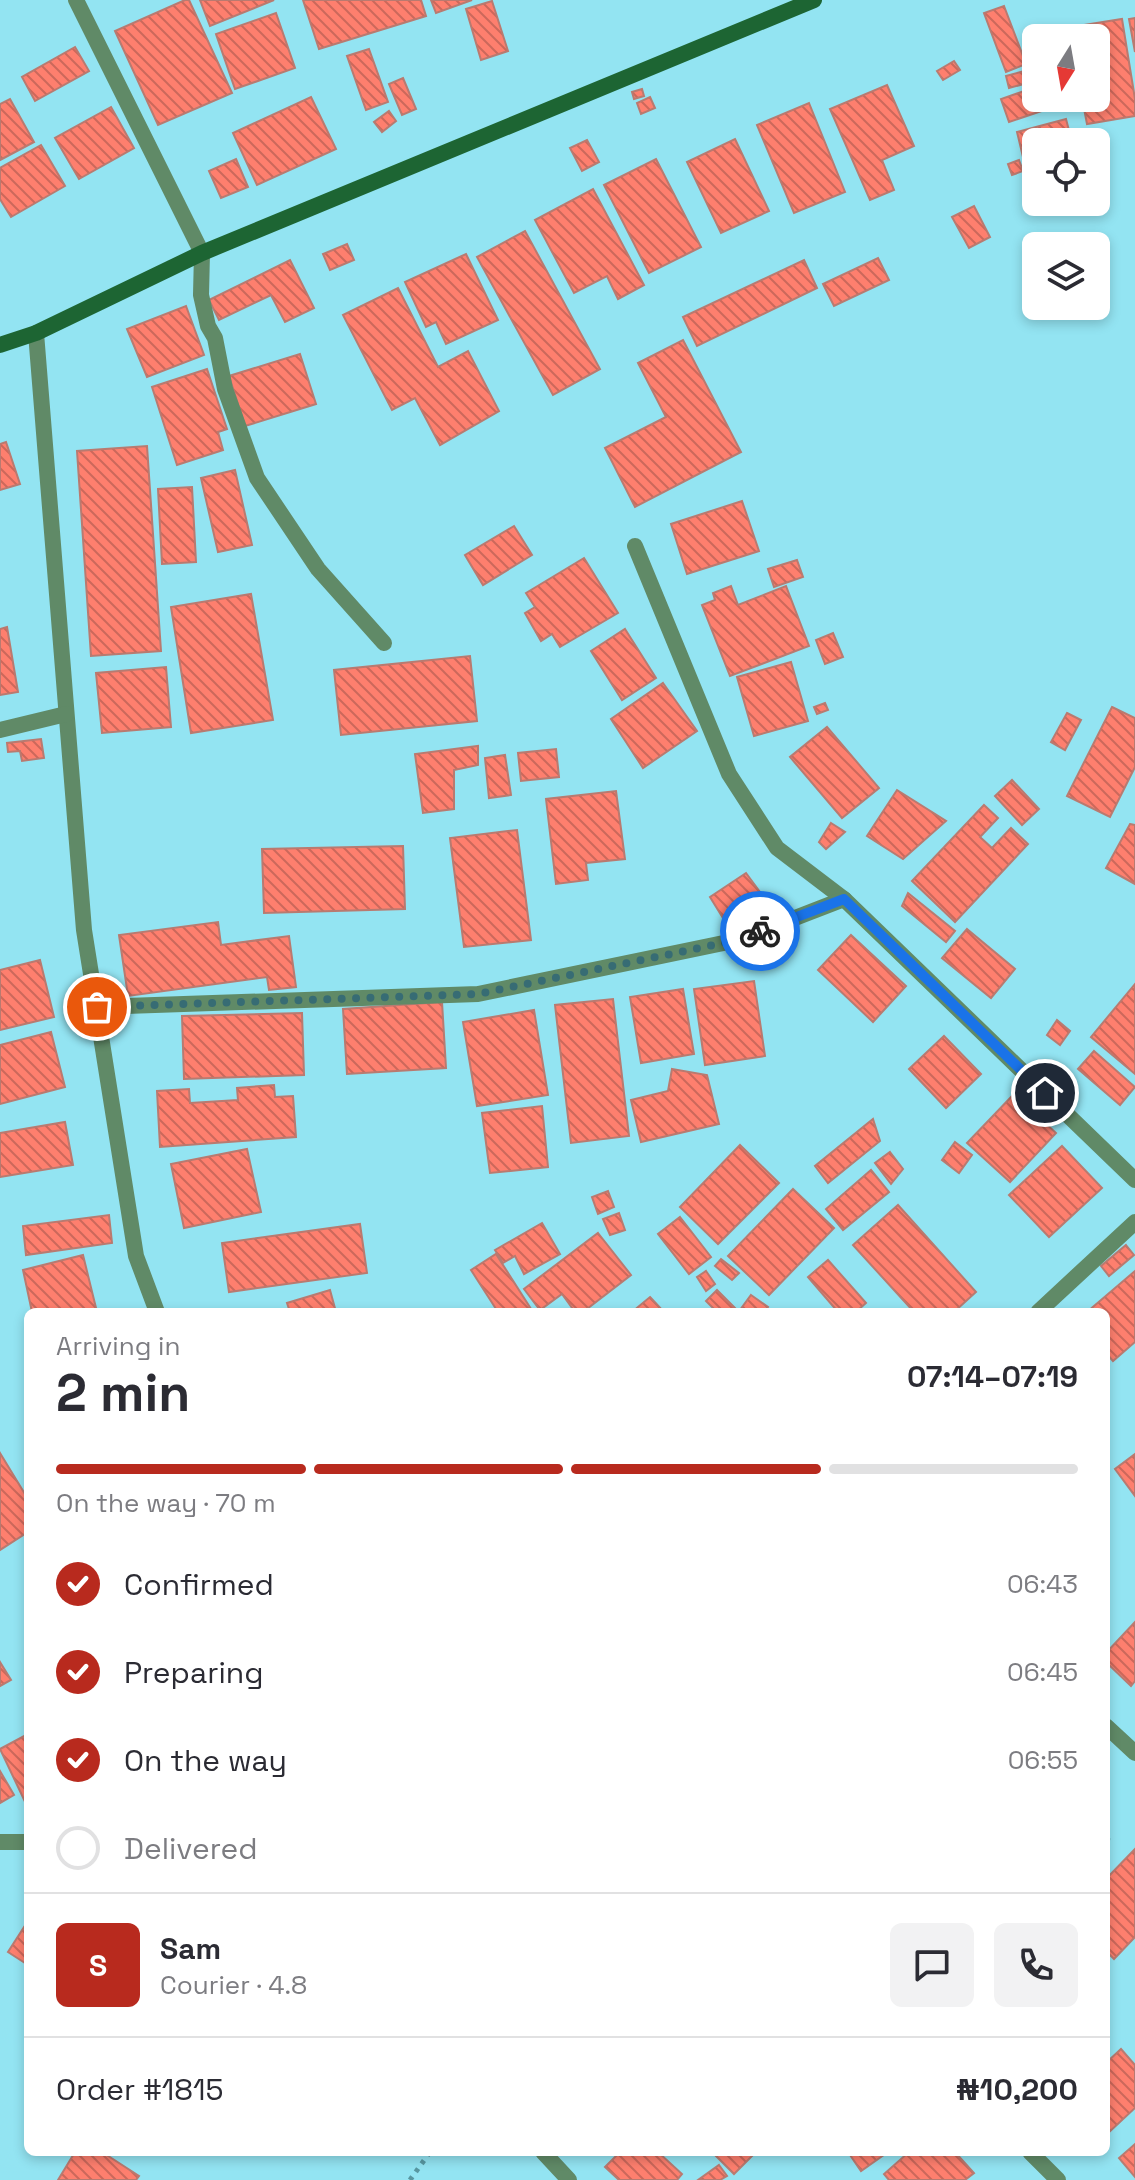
<!DOCTYPE html>
<html lang="en">
<head>
<meta charset="utf-8">
<style>
  :root { --surface:#fff; --page:#f2f2f3; --text:#2b2b33; --muted:#7c7c81; --line:#e1e1e2; --accent:#b82a1e }
  body { margin:0; font-family:"Space Grotesk",sans-serif; background:var(--page); color:var(--text); height:100vh; display:flex; flex-direction:column; font-size:30px; white-space:nowrap }
  * { box-sizing:border-box; margin:0 }
  p { font-size:26px; color:var(--muted) }
  .icon { flex:none; width:44px; height:44px; fill:none; stroke:currentColor; stroke-width:2; stroke-linecap:round; stroke-linejoin:round }
  .map { position:relative; flex:1; overflow:hidden }
  .drawer { position:absolute; left:24px; top:1308px; width:1086px; height:848px; display:flex; flex-direction:column; background:var(--surface); border-radius:12px; box-shadow:0 4px 12px #0003 }
  .drawer>* { flex:none }
  .needle { width:52px; rotate:191deg }
  .fabs { position:absolute; left:1022px; top:24px; display:grid; gap:16px }
  .fabs a { display:grid; place-items:center; width:88px; height:88px; border-radius:12px; background:var(--surface); box-shadow:0 4px 12px #0003; font-size:40px }
  .pin { position:absolute; display:grid; place-items:center; width:68px; height:68px; color:#fff; margin:-34px; border:4px solid #fff; border-radius:50%; box-shadow:0 2px 8px #0007 }
  .courier { position:absolute; display:grid; place-items:center; width:80px; height:80px; margin:-40px; border:6px solid #1a73e8; border-radius:50%; background:#fff; color:#222; box-shadow:0 2px 10px #0007 }
  .summary em { font-style:normal; font-weight:700 }
  .summary div { display:flex; flex-direction:column-reverse }
  .summary { display:flex; align-items:center; justify-content:space-between; height:136px; padding:0 32px }
  h1 { font-size:52px; font-weight:700; line-height:60px }
  .bar { display:grid; grid-template-columns:repeat(4,1fr); gap:12px 8px; align-content:center; height:96px; padding:0 32px }
  .bar i { height:10px; border-radius:6px; background:var(--line) }
  .bar .on { background:var(--accent) }
  .bar p { grid-column:span 4 }
  .line { display:flex; align-items:center; gap:20px; padding:0 32px; border-top:2px solid var(--line) }
  .line div { flex:1 }
  .round { display:grid; place-items:center; flex:none; width:84px; height:84px; border-radius:12px; background:var(--page) }
  ol { padding:0 32px; list-style:none }
  li { display:flex; align-items:center; gap:24px; height:88px }
  li p { margin-inline-start:auto }
  li .icon { padding:8px; border-radius:50%; background:var(--accent); color:#fff; stroke-width:4 }
  li:last-child { color:var(--muted) }
  li i { width:44px; height:44px; border:4px solid var(--line); border-radius:50% }
  .map>svg:first-child { display:block }
  .building { fill:url(#building-back-hatch); stroke:#b97a70; stroke-width:2 }
  .lines { fill:none; stroke-linecap:round; stroke-linejoin:round }
  .path { stroke:#5897a1; stroke-width:5; stroke-dasharray:4 6; stroke-linecap:butt }
  .street { stroke:#608a67; stroke-width:16 }
  .secondary { stroke:#1d6533; stroke-width:16 }
  .done { stroke:#376c74; stroke-width:8; stroke-dasharray:0 14.4 }
  .route { stroke:#1a73e8; stroke-width:10 }
</style>
</head>
<body>
<div class="map">
<svg width="1135" height="2180" viewBox="0 0 1135 2180">
  <defs>
    <pattern id="building-back-hatch" width="6" height="6" patternUnits="userSpaceOnUse" patternTransform="scale(2)"><rect width="6" height="6" fill="#fe7f6e"/><path d="M-1 5l2 2M0 0l6 6M5-1l2 2" fill="none" stroke="#cc685b"/></pattern>
  </defs>
  <rect width="100%" height="100%" fill="#93e4f2"/>
  <g class="building">
    <polygon points="185,0 189,0 232,93 158,125 115,31"/>
    <polygon points="200,0 274,0 210,26"/>
    <polygon points="303,0 421,0 426,16 319,49"/>
    <polygon points="431,0 472,0 436,13"/>
    <polygon points="492,1 508,51 481,60 466,9"/>
    <polygon points="1004,6 1026,64 1006,72 984,13"/>
    <polygon points="276,13 295,68 235,89 216,34"/>
    <polygon points="1135,18 1135,52 1129,19"/>
    <polygon points="1122,19 1135,99 1135,116 1087,124 1082,98 1096,98 1096,38 1072,38 1071,27"/>
    <polygon points="75,47 89,71 35,101 22,77"/>
    <polygon points="369,49 388,102 366,110 347,56"/>
    <polygon points="954,61 960,70 943,80 937,71"/>
    <polygon points="1028,70 1031,82 1009,88 1006,76"/>
    <polygon points="403,78 416,109 402,115 389,84"/>
    <polygon points="887,85 914,146 882,160 894,190 870,200 830,109"/>
    <polygon points="1036,87 1036,98 1070,98 1071,101 1009,122 1001,99"/>
    <polygon points="642,89 644,96 634,99 632,92"/>
    <polygon points="311,97 336,149 257,185 233,133"/>
    <polygon points="650,97 655,108 641,114 637,103"/>
    <polygon points="10,99 34,142 0,160 0,104"/>
    <polygon points="809,103 845,192 794,213 757,125"/>
    <polygon points="111,107 134,148 79,179 55,138"/>
    <polygon points="389,111 396,121 382,132 374,122"/>
    <polygon points="1066,119 1072,142 1036,142 1036,153 1023,157 1017,132"/>
    <polygon points="735,139 769,211 721,233 687,162"/>
    <polygon points="587,140 599,162 582,171 570,148"/>
    <polygon points="41,145 65,186 11,217 0,199 0,168"/>
    <polygon points="236,159 248,187 221,198 209,171"/>
    <polygon points="656,159 701,247 649,273 604,185"/>
    <polygon points="1019,160 1023,171 1012,175 1008,164"/>
    <polygon points="593,189 644,285 618,299 607,276 574,293 535,220"/>
    <polygon points="974,206 990,237 969,248 952,217"/>
    <polygon points="525,231 600,369 553,395 477,257"/>
    <polygon points="347,244 354,260 330,270 323,254"/>
    <polygon points="466,254 498,320 446,344 436,322 426,327 405,282"/>
    <polygon points="878,258 889,280 834,306 823,284"/>
    <polygon points="290,260 314,308 285,322 271,295 219,320 209,300"/>
    <polygon points="804,260 817,288 697,346 683,317"/>
    <polygon points="398,288 438,367 468,351 499,411 440,445 415,398 392,410 343,315"/>
    <polygon points="186,306 204,355 147,377 127,329"/>
    <polygon points="683,340 741,452 635,507 605,448 666,417 638,363"/>
    <polygon points="300,354 316,404 245,426 229,376"/>
    <polygon points="207,369 227,429 218,432 223,450 177,465 152,387"/>
    <polygon points="6,442 20,484 0,490 0,444"/>
    <polygon points="147,446 161,651 91,656 77,451"/>
    <polygon points="235,470 252,545 218,552 201,478"/>
    <polygon points="192,487 196,562 162,564 158,489"/>
    <polygon points="742,501 759,551 687,574 671,524"/>
    <polygon points="514,526 532,555 483,585 465,555"/>
    <polygon points="584,558 618,613 560,647 552,634 541,641 525,613 535,607 526,593"/>
    <polygon points="797,560 803,577 774,587 768,569"/>
    <polygon points="731,586 738,605 786,586 809,646 730,676 702,605 715,600 713,593"/>
    <polygon points="251,594 273,720 191,733 171,607"/>
    <polygon points="7,627 18,692 0,695 0,629"/>
    <polygon points="625,629 656,678 622,700 591,651"/>
    <polygon points="833,633 843,657 825,664 816,640"/>
    <polygon points="470,656 477,721 341,735 334,670"/>
    <polygon points="791,662 808,721 754,736 737,677"/>
    <polygon points="166,667 171,727 102,733 96,673"/>
    <polygon points="663,683 697,731 643,768 611,719"/>
    <polygon points="825,703 828,710 817,714 814,707"/>
    <polygon points="1112,707 1135,718 1135,767 1110,817 1067,796"/>
    <polygon points="1067,713 1081,720 1065,750 1051,742"/>
    <polygon points="827,727 879,788 842,818 790,757"/>
    <polygon points="41,739 44,758 22,761 20,751 8,752 7,743"/>
    <polygon points="478,746 478,765 454,770 454,809 423,813 415,754"/>
    <polygon points="556,749 559,777 521,781 518,753"/>
    <polygon points="505,755 511,795 489,798 485,758"/>
    <polygon points="1012,780 1039,809 1022,825 995,796"/>
    <polygon points="897,790 946,821 903,859 867,836"/>
    <polygon points="616,791 625,859 586,863 588,880 556,884 546,799"/>
    <polygon points="984,805 998,818 980,837 992,848 1011,828 1028,844 955,922 912,881"/>
    <polygon points="831,823 845,832 826,849 819,842"/>
    <polygon points="1130,824 1135,825 1135,884 1106,868"/>
    <polygon points="517,830 531,940 464,947 450,838"/>
    <polygon points="403,846 405,909 264,913 262,849"/>
    <polygon points="746,873 760,892 723,918 710,897"/>
    <polygon points="908,893 955,931 946,942 902,906"/>
    <polygon points="218,922 221,945 289,936 296,987 269,990 267,977 128,996 119,935"/>
    <polygon points="967,929 1015,969 991,998 942,958"/>
    <polygon points="851,935 906,986 873,1022 818,970"/>
    <polygon points="40,960 54,1017 0,1030 0,970"/>
    <polygon points="754,981 765,1056 705,1065 694,989"/>
    <polygon points="1135,984 1135,1074 1091,1037"/>
    <polygon points="683,989 694,1054 641,1063 630,997"/>
    <polygon points="613,999 629,1136 571,1143 555,1005"/>
    <polygon points="442,1002 446,1068 347,1074 343,1009"/>
    <polygon points="534,1010 548,1095 477,1106 463,1022"/>
    <polygon points="302,1013 304,1075 184,1079 182,1016"/>
    <polygon points="1057,1020 1070,1031 1060,1045 1047,1035"/>
    <polygon points="51,1032 65,1087 0,1104 0,1045"/>
    <polygon points="944,1036 981,1074 946,1108 909,1069"/>
    <polygon points="1094,1051 1135,1087 1120,1105 1078,1069"/>
    <polygon points="672,1069 707,1075 719,1124 641,1142 631,1100 668,1091"/>
    <polygon points="274,1085 275,1097 293,1096 296,1137 160,1147 157,1091 189,1089 190,1103 238,1100 237,1088"/>
    <polygon points="1014,1094 1056,1133 1010,1182 967,1143"/>
    <polygon points="542,1106 548,1167 490,1173 482,1113"/>
    <polygon points="873,1119 880,1141 828,1183 815,1166"/>
    <polygon points="65,1122 73,1165 0,1177 0,1133"/>
    <polygon points="955,1142 972,1155 959,1173 942,1160"/>
    <polygon points="740,1145 779,1183 718,1244 680,1207"/>
    <polygon points="1062,1146 1102,1188 1049,1237 1009,1195"/>
    <polygon points="247,1149 261,1212 184,1228 171,1164"/>
    <polygon points="890,1152 903,1169 891,1184 875,1163"/>
    <polygon points="871,1170 889,1192 843,1230 826,1209"/>
    <polygon points="793,1189 834,1228 769,1295 728,1256"/>
    <polygon points="608,1191 614,1207 598,1214 592,1197"/>
    <polygon points="898,1205 976,1292 954,1312 914,1312 853,1245"/>
    <polygon points="619,1213 625,1230 610,1235 603,1219"/>
    <polygon points="109,1215 112,1243 26,1255 23,1226"/>
    <polygon points="680,1217 711,1257 689,1274 658,1234"/>
    <polygon points="542,1223 560,1254 524,1274 515,1256 503,1263 495,1250"/>
    <polygon points="360,1224 367,1273 229,1292 222,1243"/>
    <polygon points="598,1233 631,1275 583,1312 575,1312 562,1294 540,1310 524,1289"/>
    <polygon points="1126,1245 1134,1255 1109,1276 1101,1266"/>
    <polygon points="496,1254 533,1312 498,1312 471,1270"/>
    <polygon points="83,1255 97,1312 32,1312 23,1270"/>
    <polygon points="721,1259 739,1273 732,1280 715,1266"/>
    <polygon points="828,1260 866,1303 856,1312 838,1312 808,1277"/>
    <polygon points="706,1271 715,1284 706,1291 697,1277"/>
    <polygon points="1135,1271 1135,1342 1113,1361 1106,1353 1106,1312 1087,1312"/>
    <polygon points="330,1290 336,1312 290,1312 287,1303"/>
    <polygon points="717,1290 737,1310 735,1312 717,1312 706,1301"/>
    <polygon points="751,1295 768,1307 764,1312 743,1312 740,1310"/>
    <polygon points="650,1297 664,1312 632,1312"/>
    <polygon points="0,1453 28,1499 28,1532 0,1550"/>
    <polygon points="1135,1454 1135,1496 1115,1469"/>
    <polygon points="1135,1622 1135,1681 1131,1686 1106,1662 1106,1653"/>
    <polygon points="0,1662 11,1680 0,1686"/>
    <polygon points="28,1734 28,1808 0,1749"/>
    <polygon points="0,1771 14,1795 0,1803"/>
    <polygon points="1135,1849 1135,1937 1114,1959 1106,1951 1106,1879"/>
    <polygon points="28,1921 28,1965 8,1952"/>
    <polygon points="1121,2049 1135,2065 1135,2108 1106,2135 1106,2063"/>
    <polygon points="1135,2144 1135,2177 1119,2158"/>
    <polygon points="75,2152 102,2152 139,2176 136,2180 58,2180"/>
    <polygon points="620,2152 658,2152 682,2174 677,2180 619,2180 605,2167"/>
    <polygon points="712,2152 756,2152 734,2174"/>
    <polygon points="848,2152 888,2152 861,2171"/>
    <polygon points="909,2152 955,2152 974,2173 965,2180 889,2180 884,2174"/>
    <polygon points="719,2165 727,2176 720,2180 698,2180"/>
  </g>
  <g class="lines">
    <g class="path">
      <polyline points="1106,1840 1115,1842"/>
      <polyline points="410,2180 430,2152"/>
    </g>
    <g class="street">
      <polyline points="76,0 202,253 201,295 208,326 215,338 225,389 257,478 318,569 384,643"/>
      <polyline points="36,333 84,930 136,1256 157,1312"/>
      <polyline points="635,546 729,774 777,848 844,899 1135,1180"/>
      <polyline points="0,730 66,714"/>
      <polyline points="97,1007 478,994 738,940 844,899"/>
      <polyline points="1038,1312 1135,1222"/>
      <polyline points="1106,1726 1135,1753"/>
      <polyline points="0,1842 28,1842"/>
      <polyline points="543,2152 569,2180"/>
      <polyline points="1030,2152 1058,2180"/>
    </g>
    <polyline class="secondary" points="0,345 36,333 202,253 814,0"/>
  </g>
  <g class="lines">
    <polyline class="done" points="97,1007 478,994 738,940 760,931"/>
    <polyline class="route" points="760,931 844,899 1045,1093"/>
  </g>
</svg>
<div class="fabs">
<a><svg class="needle" viewBox="-14 -14 28 28"><path d="M0-13l5 13h-10z" fill="#e53935"/><path d="M0 13l5-13h-10z" fill="#7c7c81"/></svg></a>
<a><svg class="icon" aria-label="locate" viewBox="0 0 24 24"><circle cx="12" cy="12" r="6"/><path d="M12 2v4M12 18v4M2 12h4M18 12h4"/></svg></a>
<a><svg class="icon" aria-label="layers" viewBox="0 0 24 24"><path d="M12 4l9 5-9 5-9-5zM3 14l9 5 9-5"/></svg></a>
</div>
<div class="pin" style="left:97px;top:1007px;background:#ea580c"><svg class="icon" aria-label="bag" viewBox="0 0 24 24"><path d="M5 8h14l-1 12H6zM9 8a3 3 0 0 1 6 0"/></svg></div>
<div class="pin" style="left:1045px;top:1093px;background:#1f2937"><svg class="icon" aria-label="home" viewBox="0 0 24 24"><path d="M3 11l9-7 9 7M6 9v11h12V9"/></svg></div>
<div class="courier" style="left:760px;top:931px"><svg class="icon" aria-label="bike" viewBox="0 0 24 24"><circle cx="6" cy="16" r="4"/><circle cx="18" cy="16" r="4"/><path d="M6 16l4-8h5l3 8M10 8l3 8H6M13 5h3"/></svg></div>
<section class="drawer">
<div class="summary"><div><h1>2 min</h1><p>Arriving in</p></div><em>07:14–07:19</em></div>
<div class="bar"><i class="on"></i><i class="on"></i><i class="on"></i><i></i><p>On the way · 70 m</p></div>
<ol>
<li><svg class="icon" aria-label="check" viewBox="0 0 24 24"><path d="M5 12l5 5 9-10"/></svg>Confirmed<p>06:43</p></li>
<li><svg class="icon" aria-label="check" viewBox="0 0 24 24"><path d="M5 12l5 5 9-10"/></svg>Preparing<p>06:45</p></li>
<li><svg class="icon" aria-label="check" viewBox="0 0 24 24"><path d="M5 12l5 5 9-10"/></svg>On the way<p>06:55</p></li>
<li><i></i>Delivered</li>
</ol>
<div class="line" style="height:144px"><b class="round" style="background:var(--accent);color:#fff">S</b><div><b>Sam</b><p>Courier · 4.8</p></div><a class="round"><svg class="icon" aria-label="chat" viewBox="0 0 24 24"><path d="M4 5h16v11H9l-5 4z"/></svg></a><a class="round"><svg class="icon" aria-label="phone" viewBox="0 0 24 24"><path d="M5 4h4l2 5-3 2q2 4 5 5l2-3 5 2v4C11 20 4 13 5 4z"/></svg></a></div>
<div class="line" style="height:104px"><div>Order #1815</div><b>₦10,200</b></div>
</section>
</div>
</body>
</html>
